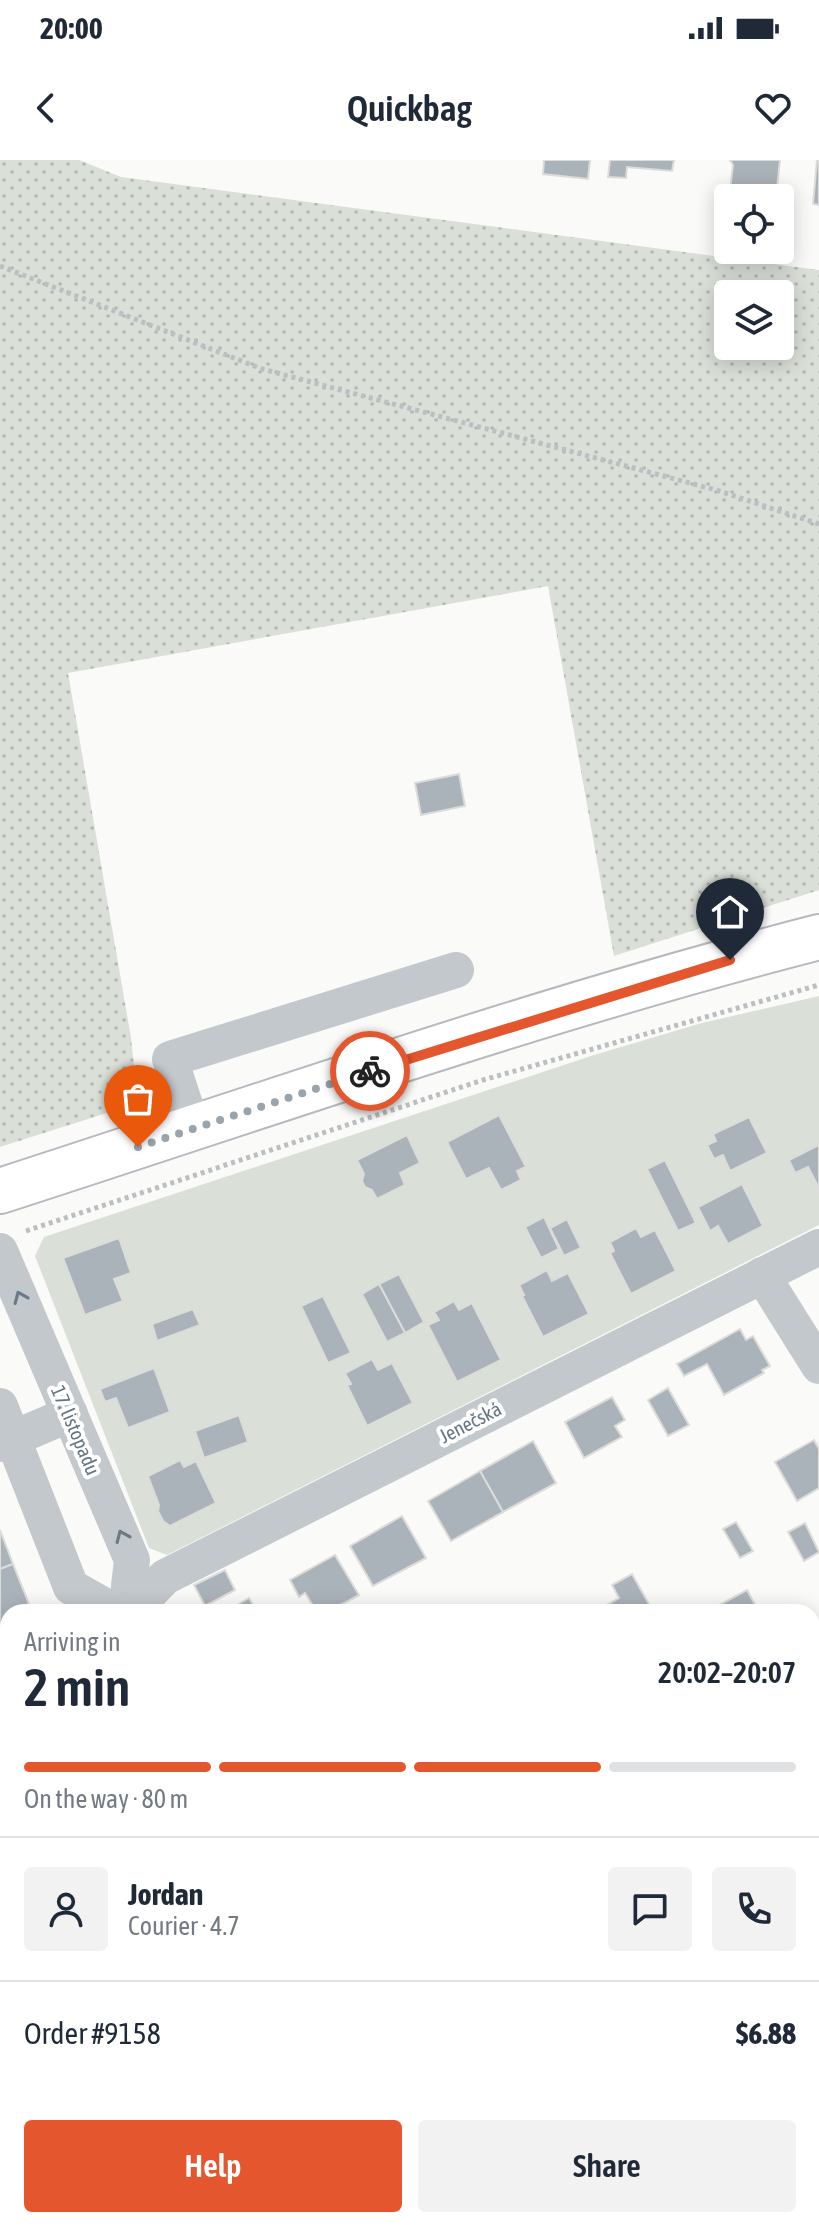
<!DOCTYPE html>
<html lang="en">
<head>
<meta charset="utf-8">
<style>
  :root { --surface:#fff; --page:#f2f2f3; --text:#1f2937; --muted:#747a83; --line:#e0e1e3; --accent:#e4572e }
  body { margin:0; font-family:"Asap Condensed",sans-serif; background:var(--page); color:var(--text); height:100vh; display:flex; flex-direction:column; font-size:30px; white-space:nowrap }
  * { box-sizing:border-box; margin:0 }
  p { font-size:26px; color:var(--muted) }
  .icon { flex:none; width:44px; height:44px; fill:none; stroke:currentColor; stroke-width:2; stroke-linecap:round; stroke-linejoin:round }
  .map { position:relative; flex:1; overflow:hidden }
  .drawer { position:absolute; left:0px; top:1444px; width:820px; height:624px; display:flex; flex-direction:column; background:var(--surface); border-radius:24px 24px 0 0; box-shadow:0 4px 20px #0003 }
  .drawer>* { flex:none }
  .tools { position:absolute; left:714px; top:24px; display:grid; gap:16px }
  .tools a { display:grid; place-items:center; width:80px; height:80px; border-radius:8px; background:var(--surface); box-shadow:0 4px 20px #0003; font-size:40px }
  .pin { position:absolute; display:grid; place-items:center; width:68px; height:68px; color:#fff; margin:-82px -34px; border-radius:50% 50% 50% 0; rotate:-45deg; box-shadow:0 0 8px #0007 }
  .pin .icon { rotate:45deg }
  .courier { position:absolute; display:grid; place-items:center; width:80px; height:80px; margin:-40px; border:6px solid #e4572e; border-radius:50%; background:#fff; color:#222; box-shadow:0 2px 10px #0007 }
  .headline em { font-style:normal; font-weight:600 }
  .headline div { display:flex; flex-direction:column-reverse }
  .headline { display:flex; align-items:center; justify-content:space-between; height:136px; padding:0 24px }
  h1 { font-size:52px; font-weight:600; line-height:60px }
  .bar { display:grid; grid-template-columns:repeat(4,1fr); gap:12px 8px; align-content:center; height:96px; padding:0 24px }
  .bar i { height:10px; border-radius:6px; background:var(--line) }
  .bar .current { background:var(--accent) }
  .bar p { grid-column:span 4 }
  .line { display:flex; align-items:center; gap:20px; padding:0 24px; border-top:2px solid var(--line) }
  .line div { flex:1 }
  .round { display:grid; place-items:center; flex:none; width:84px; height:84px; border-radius:8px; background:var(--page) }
  .action { display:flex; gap:16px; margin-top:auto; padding:16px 24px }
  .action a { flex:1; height:92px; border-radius:8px; background:var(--accent); color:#fff; font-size:32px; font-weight:600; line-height:92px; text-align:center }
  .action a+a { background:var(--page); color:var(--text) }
  .status { display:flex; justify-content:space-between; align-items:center; height:56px; padding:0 40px; background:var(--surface); direction:ltr }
  .status svg { height:22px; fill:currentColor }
  header { display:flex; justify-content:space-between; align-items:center; height:104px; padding:0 24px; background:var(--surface); font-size:36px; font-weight:600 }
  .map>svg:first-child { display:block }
  .grass { fill:url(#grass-dots); fill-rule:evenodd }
  .garden { fill:#dadfd7 }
  .building { fill:#aab3b9; stroke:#dcdcda; stroke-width:2 }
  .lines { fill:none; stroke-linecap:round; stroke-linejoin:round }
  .major-casing { stroke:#b5babe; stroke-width:48 }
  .path { stroke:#bbbfc2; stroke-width:5; stroke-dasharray:4 4; stroke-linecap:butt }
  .minor { stroke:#c3c8cc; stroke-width:36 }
  .major { stroke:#fff; stroke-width:44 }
  .oneway { stroke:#6a7a87 }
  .done { stroke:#99a4ac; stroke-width:8; stroke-dasharray:0 14.4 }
  .route { stroke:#e4572e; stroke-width:10 }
  .labels { text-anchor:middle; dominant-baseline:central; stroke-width:8; stroke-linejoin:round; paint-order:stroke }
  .street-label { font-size:20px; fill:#657683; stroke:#fff }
</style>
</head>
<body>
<div class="status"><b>20:00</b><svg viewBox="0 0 49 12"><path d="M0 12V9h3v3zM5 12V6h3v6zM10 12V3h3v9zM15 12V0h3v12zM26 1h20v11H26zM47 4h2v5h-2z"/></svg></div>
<header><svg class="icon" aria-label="back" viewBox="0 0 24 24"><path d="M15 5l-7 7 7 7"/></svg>Quickbag<svg class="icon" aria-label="heart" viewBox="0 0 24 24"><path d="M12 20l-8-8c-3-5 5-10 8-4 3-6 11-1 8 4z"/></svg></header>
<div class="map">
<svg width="819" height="2068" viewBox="0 0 819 2068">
  <defs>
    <pattern id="grass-dots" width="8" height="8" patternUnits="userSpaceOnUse" patternTransform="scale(2)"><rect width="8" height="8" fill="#dadfd7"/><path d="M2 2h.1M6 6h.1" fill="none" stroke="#b4b9b4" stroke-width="1.8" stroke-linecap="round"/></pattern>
  </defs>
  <rect width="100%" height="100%" fill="#fafaf8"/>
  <path class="grass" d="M0 0H79L121 17 819 110V730L614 796 548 426 68 513 131 878 138 943 0 987ZM728 134H780V186H728Z"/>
  <polygon class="garden" points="819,836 819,1065 167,1395 149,1388 35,1096 44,1077 594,895 702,863"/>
  <g class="building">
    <polygon points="544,0 590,0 588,19 543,14"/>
    <polygon points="610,0 674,0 672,11 627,7 626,18 608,17"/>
    <polygon points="730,0 780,0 776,38 729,38 733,5"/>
    <polygon points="817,0 819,0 819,45 813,44"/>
    <polygon points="459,614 465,646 421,655 415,623"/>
    <polygon points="499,955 526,1007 517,1011 521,1020 501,1030 489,1008 466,1019 447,982"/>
    <polygon points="749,957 767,993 730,1011 723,995 714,999 707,985 716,981 713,974"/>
    <polygon points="407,975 420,1003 400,1013 405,1025 377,1039 372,1030 365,1027 362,1021 364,1014 357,1000"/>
    <polygon points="819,985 819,1028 808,1007 795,1013 789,1000"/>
    <polygon points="665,1000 696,1063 678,1071 647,1009"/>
    <polygon points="742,1024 763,1066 728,1084 718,1066 710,1071 698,1047"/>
    <polygon points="544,1057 559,1089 541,1098 525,1067"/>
    <polygon points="567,1059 581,1088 564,1096 550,1068"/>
    <polygon points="636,1068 641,1077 655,1070 676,1111 631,1134 610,1093 614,1091 610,1082"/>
    <polygon points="119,1078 131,1113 114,1119 123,1141 85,1155 63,1098"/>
    <polygon points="547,1110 552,1121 568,1113 589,1154 543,1177 522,1136 524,1135 519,1125"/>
    <polygon points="399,1114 424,1162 405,1173 379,1124"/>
    <polygon points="379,1124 405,1173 387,1182 362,1134"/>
    <polygon points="323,1136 351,1193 328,1203 301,1146"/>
    <polygon points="454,1141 459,1150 472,1143 501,1200 457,1222 428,1165 439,1160 434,1152"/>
    <polygon points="193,1149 200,1165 157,1181 152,1164"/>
    <polygon points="740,1169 746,1180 753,1176 770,1206 762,1210 764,1213 724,1235 707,1204 684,1216 677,1204"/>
    <polygon points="372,1199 378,1210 392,1203 413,1243 367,1266 347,1225 351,1224 345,1213"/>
    <polygon points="154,1208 170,1252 128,1268 116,1238 105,1242 100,1229"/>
    <polygon points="668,1228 689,1265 668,1276 648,1240"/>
    <polygon points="612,1237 625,1260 615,1266 622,1277 584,1298 565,1262"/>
    <polygon points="239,1255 248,1282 204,1298 195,1271"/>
    <polygon points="814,1280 819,1289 819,1328 797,1341 775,1302"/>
    <polygon points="533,1281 556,1323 503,1352 480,1311"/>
    <polygon points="180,1300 184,1307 196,1301 216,1343 170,1366 163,1361 158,1351 159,1345 148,1316"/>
    <polygon points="480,1311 503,1352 451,1381 428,1341"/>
    <polygon points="402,1356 426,1398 373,1426 350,1386"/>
    <polygon points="736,1362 753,1391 740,1398 723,1369"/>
    <polygon points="805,1363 819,1392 804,1401 788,1372"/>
    <polygon points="0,1370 13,1404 0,1409"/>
    <polygon points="335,1395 359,1435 328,1452 317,1452 305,1433 299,1437 290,1420"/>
    <polygon points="13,1404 29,1444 8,1452 8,1458 0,1462 0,1409"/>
    <polygon points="225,1410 235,1430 205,1446 194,1425"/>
    <polygon points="632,1414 650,1446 638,1452 599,1452 598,1450 619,1438 612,1425"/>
    <polygon points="747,1430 759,1452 711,1452 710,1450"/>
    <polygon points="249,1438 257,1452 225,1452"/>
    <polygon points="819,1492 819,1539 812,1526 812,1495"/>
    <polygon points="819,1611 819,1659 812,1663 812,1615"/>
    <polygon points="8,1953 8,2000 0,1989 0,1959"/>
    <polygon points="819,2051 819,2068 814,2068 807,2060 812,2060 812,2056"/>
    <polygon points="89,2060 136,2060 128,2068 115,2068 110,2063 104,2068 94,2068 88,2062"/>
    <polygon points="154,2060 156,2060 164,2068 146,2068"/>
    <polygon points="225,2060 249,2060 240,2068 232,2068"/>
    <polygon points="601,2060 633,2060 625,2068 608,2068"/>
    <polygon points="633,2060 664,2060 672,2068 630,2068 627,2066"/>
    <polygon points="732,2060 749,2060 741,2068"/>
  </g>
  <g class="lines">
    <defs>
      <path id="major" d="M0 1031C272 943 542 848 819 777"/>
    </defs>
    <use href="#major" class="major-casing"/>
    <g class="path">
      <polyline points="0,106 262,209 716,330 819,364"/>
      <polyline points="26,1071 483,920 819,825"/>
    </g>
    <g class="minor">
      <polyline points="193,969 170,899 456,810"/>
      <polyline points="0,1091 132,1400 126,1452"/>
      <polyline points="762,1115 819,1206"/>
      <polyline points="0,1246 71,1427 115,1452"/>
      <polyline points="0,1284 70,1254"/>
      <polyline points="131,1452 165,1417 819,1087"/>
      <polyline points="0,1543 8,1538"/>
      <polyline points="812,1575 819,1571"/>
      <polyline points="0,1863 8,1872"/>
      <polyline points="0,2050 8,2044"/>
      <polyline points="191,2060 198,2068"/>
      <polyline points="697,2060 705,2068"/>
    </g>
    <use href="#major" class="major"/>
  </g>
  <defs><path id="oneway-chevron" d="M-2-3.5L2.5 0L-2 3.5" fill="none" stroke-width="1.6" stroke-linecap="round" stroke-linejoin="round" transform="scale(2)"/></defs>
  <g class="oneway">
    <use href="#oneway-chevron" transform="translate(20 1137) rotate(-113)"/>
    <use href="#oneway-chevron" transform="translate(122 1376) rotate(-113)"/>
  </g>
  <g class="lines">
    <polyline class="done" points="138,987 370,911"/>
    <polyline class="route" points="370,911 730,800"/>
  </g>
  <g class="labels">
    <g class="street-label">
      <text transform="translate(470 1262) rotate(-27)">Jenečská</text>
      <text transform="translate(76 1270) rotate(67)">17. listopadu</text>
    </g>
  </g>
</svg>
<div class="tools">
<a><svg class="icon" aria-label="locate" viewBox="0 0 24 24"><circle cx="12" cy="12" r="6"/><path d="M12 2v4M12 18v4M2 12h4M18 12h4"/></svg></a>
<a><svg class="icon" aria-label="layers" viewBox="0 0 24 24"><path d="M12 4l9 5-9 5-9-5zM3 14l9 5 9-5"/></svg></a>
</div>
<div class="pin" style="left:138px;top:987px;background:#ea580c"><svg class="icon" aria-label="bag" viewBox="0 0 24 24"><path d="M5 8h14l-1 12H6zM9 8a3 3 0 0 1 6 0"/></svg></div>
<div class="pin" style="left:730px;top:800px;background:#1f2937"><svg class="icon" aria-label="home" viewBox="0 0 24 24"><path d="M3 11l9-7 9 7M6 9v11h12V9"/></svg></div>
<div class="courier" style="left:370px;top:911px"><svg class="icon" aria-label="bike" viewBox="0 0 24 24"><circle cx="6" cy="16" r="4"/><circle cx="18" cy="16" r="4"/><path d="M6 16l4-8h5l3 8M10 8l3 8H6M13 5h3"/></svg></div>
<section class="drawer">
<div class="headline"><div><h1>2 min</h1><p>Arriving in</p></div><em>20:02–20:07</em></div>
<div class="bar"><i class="current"></i><i class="current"></i><i class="current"></i><i></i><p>On the way · 80 m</p></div>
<div class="line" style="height:144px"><a class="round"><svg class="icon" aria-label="person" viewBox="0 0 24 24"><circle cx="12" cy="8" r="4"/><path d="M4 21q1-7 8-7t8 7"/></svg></a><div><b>Jordan</b><p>Courier · 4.7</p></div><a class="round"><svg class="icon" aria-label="chat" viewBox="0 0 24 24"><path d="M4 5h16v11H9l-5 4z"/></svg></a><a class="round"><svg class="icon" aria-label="phone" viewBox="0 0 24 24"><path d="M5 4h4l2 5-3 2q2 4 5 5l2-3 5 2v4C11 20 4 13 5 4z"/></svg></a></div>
<div class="line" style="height:104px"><div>Order #9158</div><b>$6.88</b></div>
<div class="action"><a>Help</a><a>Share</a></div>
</section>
</div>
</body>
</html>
